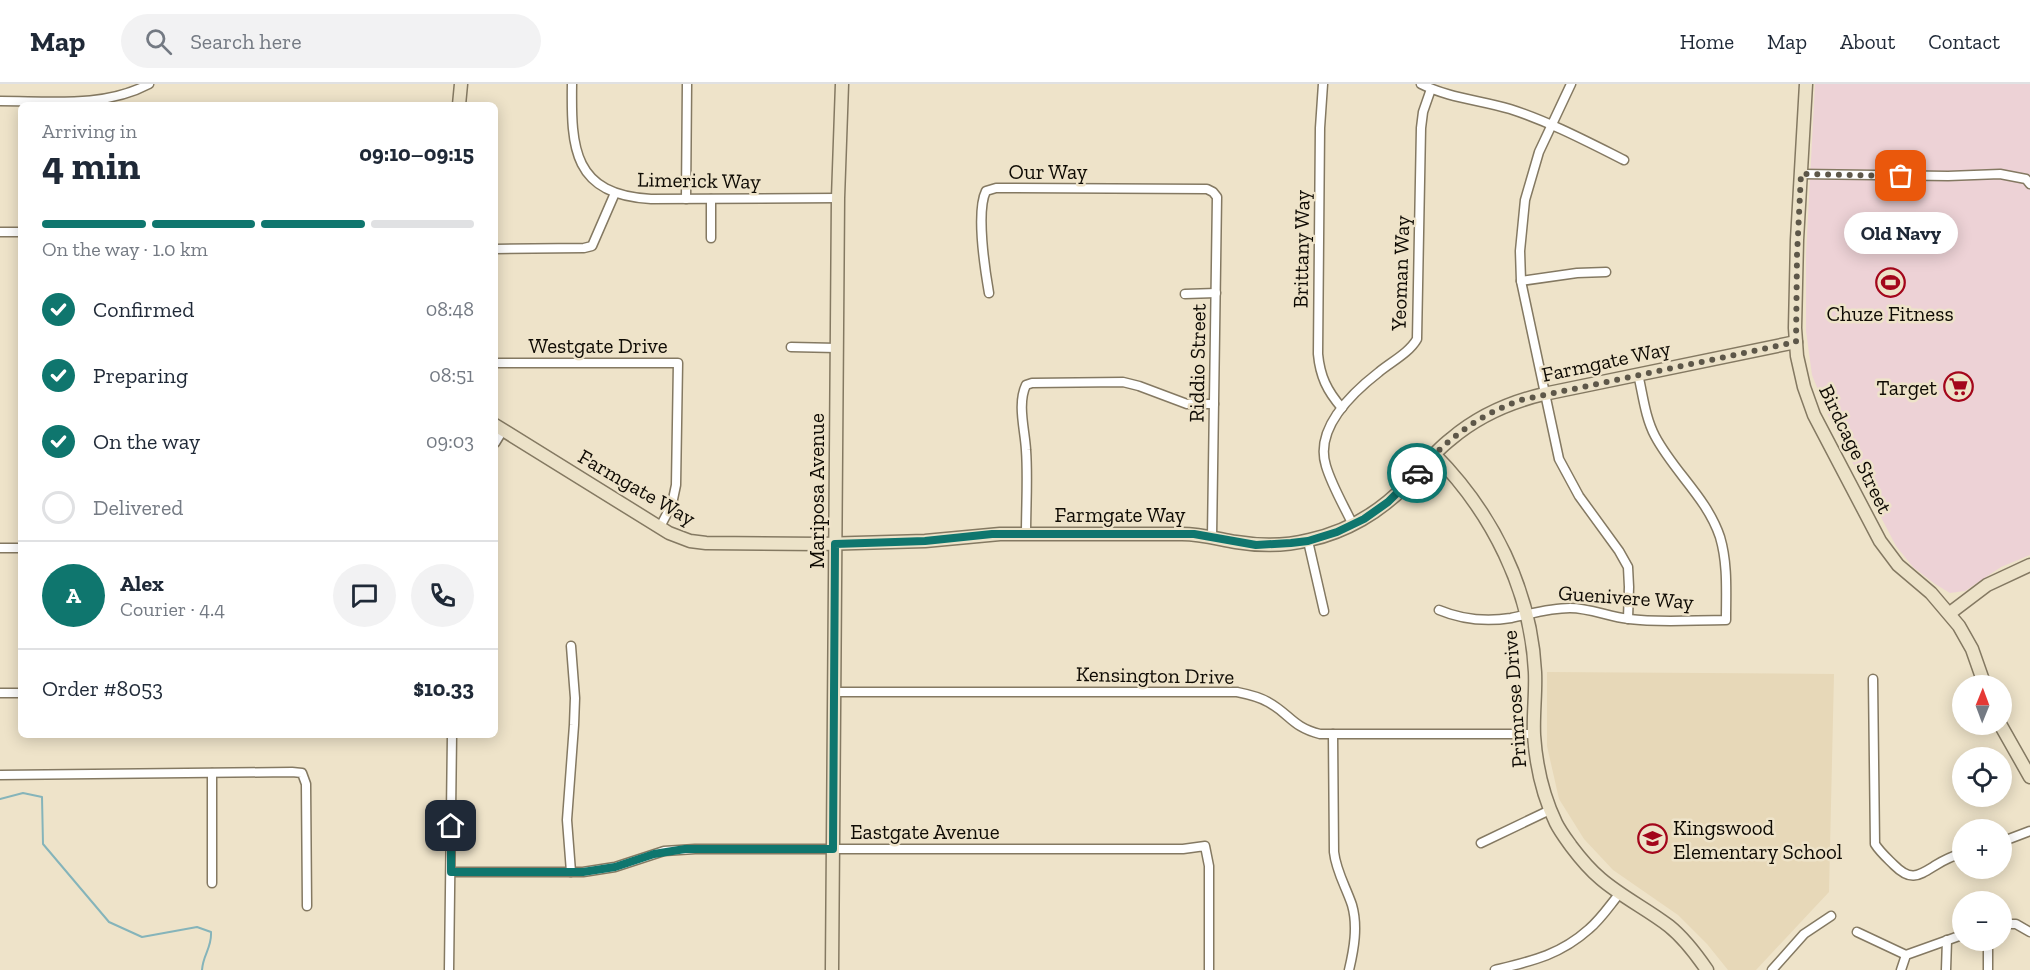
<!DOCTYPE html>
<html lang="en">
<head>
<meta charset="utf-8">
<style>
  :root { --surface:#fff; --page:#f2f2f3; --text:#1f2937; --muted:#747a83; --line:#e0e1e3; --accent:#0f766e }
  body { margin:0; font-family:"Zilla Slab",serif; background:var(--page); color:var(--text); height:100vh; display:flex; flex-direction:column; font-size:22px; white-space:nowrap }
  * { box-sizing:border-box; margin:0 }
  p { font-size:20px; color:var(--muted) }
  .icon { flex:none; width:33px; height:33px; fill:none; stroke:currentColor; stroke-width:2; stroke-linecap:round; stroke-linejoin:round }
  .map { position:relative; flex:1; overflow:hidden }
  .details { position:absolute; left:18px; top:18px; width:480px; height:636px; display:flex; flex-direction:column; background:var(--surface); border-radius:9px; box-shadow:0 3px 15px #0003 }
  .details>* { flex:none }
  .needle { width:39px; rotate:1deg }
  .controls { position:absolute; left:1952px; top:591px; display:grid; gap:12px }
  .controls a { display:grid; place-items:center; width:60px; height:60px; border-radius:50%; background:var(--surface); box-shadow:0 3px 15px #0003; font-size:30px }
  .pin { position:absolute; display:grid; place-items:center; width:51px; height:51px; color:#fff; margin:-26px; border-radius:12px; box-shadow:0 3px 9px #0006 }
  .courier { position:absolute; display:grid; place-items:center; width:60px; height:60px; margin:-30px; border:4px solid #0f766e; border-radius:50%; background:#fff; color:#222; box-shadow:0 2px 8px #0007 }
  .bubble { position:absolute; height:42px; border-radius:21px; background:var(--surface); box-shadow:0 3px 15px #0003; font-size:20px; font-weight:700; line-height:42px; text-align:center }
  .headline em { font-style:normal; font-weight:700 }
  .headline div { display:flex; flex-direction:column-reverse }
  .headline { display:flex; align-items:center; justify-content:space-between; height:102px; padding:0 24px }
  h1 { font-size:39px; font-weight:700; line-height:45px }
  .bar { display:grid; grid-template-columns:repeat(4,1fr); gap:9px 6px; align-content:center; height:72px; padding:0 24px }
  .bar i { height:8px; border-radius:4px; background:var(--line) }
  .bar .current { background:var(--accent) }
  .bar p { grid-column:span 4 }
  .line { display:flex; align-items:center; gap:15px; padding:0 24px; border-top:2px solid var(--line) }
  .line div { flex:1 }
  .round { display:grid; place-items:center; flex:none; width:63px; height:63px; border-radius:32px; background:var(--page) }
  ol { padding:0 24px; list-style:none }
  li { display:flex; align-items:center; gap:18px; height:66px }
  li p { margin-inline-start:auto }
  li .icon { padding:6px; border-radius:50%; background:var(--accent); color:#fff; stroke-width:4 }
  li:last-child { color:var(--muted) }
  li i { width:33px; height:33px; border:3px solid var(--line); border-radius:50% }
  header { display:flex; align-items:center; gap:36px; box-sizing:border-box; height:84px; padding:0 30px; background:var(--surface); border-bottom:2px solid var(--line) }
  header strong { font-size:28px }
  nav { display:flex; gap:33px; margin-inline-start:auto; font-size:21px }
  .search { width:420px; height:54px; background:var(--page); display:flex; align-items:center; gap:15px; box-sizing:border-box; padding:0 21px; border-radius:33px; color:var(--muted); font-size:22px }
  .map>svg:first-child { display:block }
  .commercial { fill:#edd2d6 }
  .built { fill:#e7d8b8 }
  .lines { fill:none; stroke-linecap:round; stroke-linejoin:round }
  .stream { stroke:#85b4ba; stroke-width:2 }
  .street-casing { stroke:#847962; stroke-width:11 }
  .secondary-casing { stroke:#847962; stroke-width:15 }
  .street { stroke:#fff; stroke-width:8 }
  .secondary { stroke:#ece2c8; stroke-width:12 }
  .done { stroke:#5d5749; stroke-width:6; stroke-dasharray:0 10.8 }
  .route { stroke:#0f766e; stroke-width:8 }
  .labels { text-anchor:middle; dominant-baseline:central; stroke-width:5; stroke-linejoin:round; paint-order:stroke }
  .street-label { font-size:21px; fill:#0f0b04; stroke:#eee3c9 }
  .poi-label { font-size:21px; fill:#0f0b04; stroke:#eee3c9 }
</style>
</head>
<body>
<header>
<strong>Map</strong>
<div class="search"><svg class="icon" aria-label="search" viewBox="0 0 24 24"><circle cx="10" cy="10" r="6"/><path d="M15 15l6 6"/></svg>Search here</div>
<nav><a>Home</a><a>Map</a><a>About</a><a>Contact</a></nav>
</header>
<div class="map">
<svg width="2030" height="886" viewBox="0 0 2030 886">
  <rect width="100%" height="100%" fill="#eee3c9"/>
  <polygon class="commercial" points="1815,0 2030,0 2030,471 2001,483 1965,507 1950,509 1935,500 1913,483 1896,462 1829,333 1812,291 1806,247 1806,170"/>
  <polygon class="built" points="1547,588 1834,590 1829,808 1756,886 1728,886 1707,860 1678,831 1613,786 1584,755 1559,715 1547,662"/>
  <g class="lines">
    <path class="stream" d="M0 715 23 709 42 713 43 760 109 838 142 853 197 843 211 848C212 864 203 870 202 886"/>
    <defs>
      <g id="street">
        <path d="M572 0C571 64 573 111 651 115L838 114"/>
        <path d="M1323 0 1320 44 1318 270C1320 292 1327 307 1342 324"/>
        <path d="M1421 0C1449 14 1480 16 1510 25 1550 38 1586 57 1624 76"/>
        <polyline points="1571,0 1539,68 1525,116 1520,167 1521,197 1559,375 1579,412 1619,467 1628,483 1629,503 1628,535"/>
        <path d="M0 17C50 17 104 24 149 0"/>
        <polyline points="1801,90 1948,92 2000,90 2026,95 2030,100"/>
        <polyline points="686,115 687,0"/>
        <polyline points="0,148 21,148"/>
        <polyline points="711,154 711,115"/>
        <polyline points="495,165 584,164 592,162 615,109"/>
        <polyline points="1521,197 1577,189 1606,188"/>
        <path d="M989 209C985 186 976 127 986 107L996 104 1207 105 1213 108 1217 113 1212 453"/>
        <polyline points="1185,210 1216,209"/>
        <polyline points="791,263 837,264"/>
        <polyline points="495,279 678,279 676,401 672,420 660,443"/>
        <polyline points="495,359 503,346"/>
        <path d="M1353 441C1344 422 1332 402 1326 382 1314 344 1352 309 1379 288 1391 278 1409 269 1417 255L1421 44 1423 28 1431 5"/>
        <path d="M1026 450C1026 422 1028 393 1026 366 1025 346 1017 320 1026 301L1032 299 1123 298 1139 302 1187 320H1214"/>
        <polyline points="1308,457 1324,527"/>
        <polyline points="0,464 21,464"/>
        <path d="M1439 526C1463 536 1486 538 1511 534 1531 530 1549 524 1570 524 1590 524 1609 533 1629 535 1660 539 1694 536 1726 536 1726 508 1728 480 1720 453 1707 414 1674 388 1655 352 1645 333 1643 311 1638 290"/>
        <path d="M1873 595 1875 760C1880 768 1887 774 1894 781 1911 798 1918 792 1936 781 1944 776 1953 772 1962 769"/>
        <path d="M835 608H1237C1247 610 1258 612 1268 618 1290 630 1292 643 1320 650H1534"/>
        <polyline points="0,609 21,609"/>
        <path d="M1333 650 1334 768C1336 787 1346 803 1352 821 1358 842 1354 865 1349 886"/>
        <polyline points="0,691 292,688 302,689 306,700 307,822"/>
        <polyline points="2001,758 2030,747"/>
        <polyline points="1481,759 1550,726"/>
        <polyline points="451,788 583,788 615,783 664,767 695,765 1183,765 1205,762 1209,782 1209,886"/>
        <polyline points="571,788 567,736 574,641 575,614 571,562"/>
        <polyline points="212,799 212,689"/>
        <polyline points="2001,840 2016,840 2030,848"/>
        <polyline points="1857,848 1906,871"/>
        <polyline points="1988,856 1988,886"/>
        <polyline points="449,886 452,651"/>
        <path d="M1495 886C1532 877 1560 871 1589 845 1601 835 1610 821 1620 809"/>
        <polyline points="1772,886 1804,850 1831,832"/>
        <polyline points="1901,886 1906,871 1962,851"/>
        <polyline points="1946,886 1947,856"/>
      </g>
      <g id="secondary">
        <polyline points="1806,0 1797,156 1795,244 1797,272 1804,303 1814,331 1880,457 1898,481 1931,509 1959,542 1972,565 1985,602"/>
        <polyline points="459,21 461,0"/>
        <path d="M495 341 669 449 690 457 706 459 821 460 925 457 1000 450H1182C1201 450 1218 455 1236 458 1260 462 1285 462 1309 456 1346 448 1380 428 1406 401 1421 385 1434 368 1451 355 1478 332 1510 318 1544 310L1796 258"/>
        <path d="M1434 370C1492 428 1531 506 1535 588 1536 609 1533 630 1534 651 1536 681 1543 712 1556 739 1560 747 1566 755 1571 762 1580 774 1589 785 1601 795 1622 813 1647 825 1669 842 1684 854 1696 870 1707 886"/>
        <polyline points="1950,529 1987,501 2030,481"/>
        <polyline points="2000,640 2030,693"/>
        <polyline points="832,886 838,114 842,0"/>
      </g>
    </defs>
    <use href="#street" class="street-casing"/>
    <use href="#secondary" class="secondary-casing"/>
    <use href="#street" class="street"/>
    <use href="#secondary" class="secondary"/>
  </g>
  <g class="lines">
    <path class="done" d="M1417 389C1446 356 1478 331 1521 316L1796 258 1797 171 1801 90 1901 92"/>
    <polyline class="route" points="451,742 451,788 583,788 615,783 654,770 685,765 833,765 835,460 925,457 992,450 1194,450 1256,461 1291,459 1308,457 1337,448 1364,435 1388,418 1417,389"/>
  </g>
  <defs>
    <symbol id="stadium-ring" viewBox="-11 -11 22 22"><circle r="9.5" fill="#eee3c9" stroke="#a3061b" stroke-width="1.5"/><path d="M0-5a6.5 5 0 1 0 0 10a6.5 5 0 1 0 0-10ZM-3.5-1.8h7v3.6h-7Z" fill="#a3061b"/></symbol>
    <symbol id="supermarket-ring" viewBox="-11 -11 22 22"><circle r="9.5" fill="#eee3c9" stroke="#a3061b" stroke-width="1.5"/><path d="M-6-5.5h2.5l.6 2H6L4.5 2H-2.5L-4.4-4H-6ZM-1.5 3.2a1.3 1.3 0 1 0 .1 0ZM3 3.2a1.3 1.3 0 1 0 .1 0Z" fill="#a3061b"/></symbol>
    <symbol id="school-ring" viewBox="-11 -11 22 22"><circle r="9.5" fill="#eee3c9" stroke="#a3061b" stroke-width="1.5"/><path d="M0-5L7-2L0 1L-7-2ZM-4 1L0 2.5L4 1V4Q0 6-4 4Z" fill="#a3061b"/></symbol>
  </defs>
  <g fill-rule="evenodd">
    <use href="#stadium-ring" x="1874" y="182" width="33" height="33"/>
    <use href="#supermarket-ring" x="1942" y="286" width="33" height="33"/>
    <use href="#school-ring" x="1636" y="738" width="33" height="33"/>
  </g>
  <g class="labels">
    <g class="street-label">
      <text x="1048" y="87">Our Way</text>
      <text transform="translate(699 96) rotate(1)">Limerick Way</text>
      <text transform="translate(1301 165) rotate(-89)">Brittany Way</text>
      <text transform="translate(1400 189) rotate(-88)">Yeoman Way</text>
      <text x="598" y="261">Westgate Drive</text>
      <text transform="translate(1606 277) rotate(-12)">Farmgate Way</text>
      <text transform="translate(1197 279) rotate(-89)">Riddio Street</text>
      <text transform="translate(1856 365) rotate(64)">Birdcage Street</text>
      <text transform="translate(637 403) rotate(30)">Farmgate Way</text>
      <text transform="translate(816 407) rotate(-90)">Mariposa Avenue</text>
      <text x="1120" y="430">Farmgate Way</text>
      <text transform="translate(1626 513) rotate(4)">Guenivere Way</text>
      <text transform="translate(1155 591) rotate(1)">Kensington Drive</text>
      <text transform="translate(1514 615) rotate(-94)">Primrose Drive</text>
      <text x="925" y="747">Eastgate Avenue</text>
    </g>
    <g class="poi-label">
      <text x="1890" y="229">Chuze Fitness</text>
      <text x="1937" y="303" text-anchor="end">Target</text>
      <text x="1673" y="743" text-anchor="start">Kingswood<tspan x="1673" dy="24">Elementary School</tspan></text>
    </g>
  </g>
</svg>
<div class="controls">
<a><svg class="needle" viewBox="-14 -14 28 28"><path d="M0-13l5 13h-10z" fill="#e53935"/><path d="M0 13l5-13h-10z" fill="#747a83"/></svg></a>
<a><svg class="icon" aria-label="locate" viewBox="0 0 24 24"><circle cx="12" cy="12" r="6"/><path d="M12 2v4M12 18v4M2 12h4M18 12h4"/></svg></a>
<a>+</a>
<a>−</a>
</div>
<div class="pin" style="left:1901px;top:92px;background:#ea580c"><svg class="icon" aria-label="bag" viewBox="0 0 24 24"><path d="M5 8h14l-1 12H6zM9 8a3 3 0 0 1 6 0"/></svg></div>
<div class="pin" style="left:451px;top:742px;background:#1f2937"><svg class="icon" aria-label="home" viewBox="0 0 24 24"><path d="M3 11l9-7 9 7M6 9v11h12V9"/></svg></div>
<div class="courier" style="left:1417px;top:389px"><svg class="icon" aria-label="car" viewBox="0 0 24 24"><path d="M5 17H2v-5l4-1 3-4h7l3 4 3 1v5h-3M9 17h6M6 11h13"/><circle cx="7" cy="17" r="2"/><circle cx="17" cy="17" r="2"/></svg></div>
<div class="bubble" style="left:1844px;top:128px;width:114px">Old Navy</div>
<section class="details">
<div class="headline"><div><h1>4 min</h1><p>Arriving in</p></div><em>09:10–09:15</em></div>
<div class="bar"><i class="current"></i><i class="current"></i><i class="current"></i><i></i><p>On the way · 1.0 km</p></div>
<ol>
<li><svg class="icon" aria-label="check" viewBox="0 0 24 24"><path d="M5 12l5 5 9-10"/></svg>Confirmed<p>08:48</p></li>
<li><svg class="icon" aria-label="check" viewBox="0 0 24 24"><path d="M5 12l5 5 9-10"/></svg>Preparing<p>08:51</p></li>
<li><svg class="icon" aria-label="check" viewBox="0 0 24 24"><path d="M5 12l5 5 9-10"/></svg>On the way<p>09:03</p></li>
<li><i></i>Delivered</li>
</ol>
<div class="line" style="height:108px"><b class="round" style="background:var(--accent);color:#fff">A</b><div><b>Alex</b><p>Courier · 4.4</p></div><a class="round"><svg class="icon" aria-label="chat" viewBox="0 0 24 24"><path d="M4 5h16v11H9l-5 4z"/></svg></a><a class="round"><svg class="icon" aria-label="phone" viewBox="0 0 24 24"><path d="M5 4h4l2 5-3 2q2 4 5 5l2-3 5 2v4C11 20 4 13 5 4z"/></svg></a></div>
<div class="line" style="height:78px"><div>Order #8053</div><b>$10.33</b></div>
</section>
</div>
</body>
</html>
